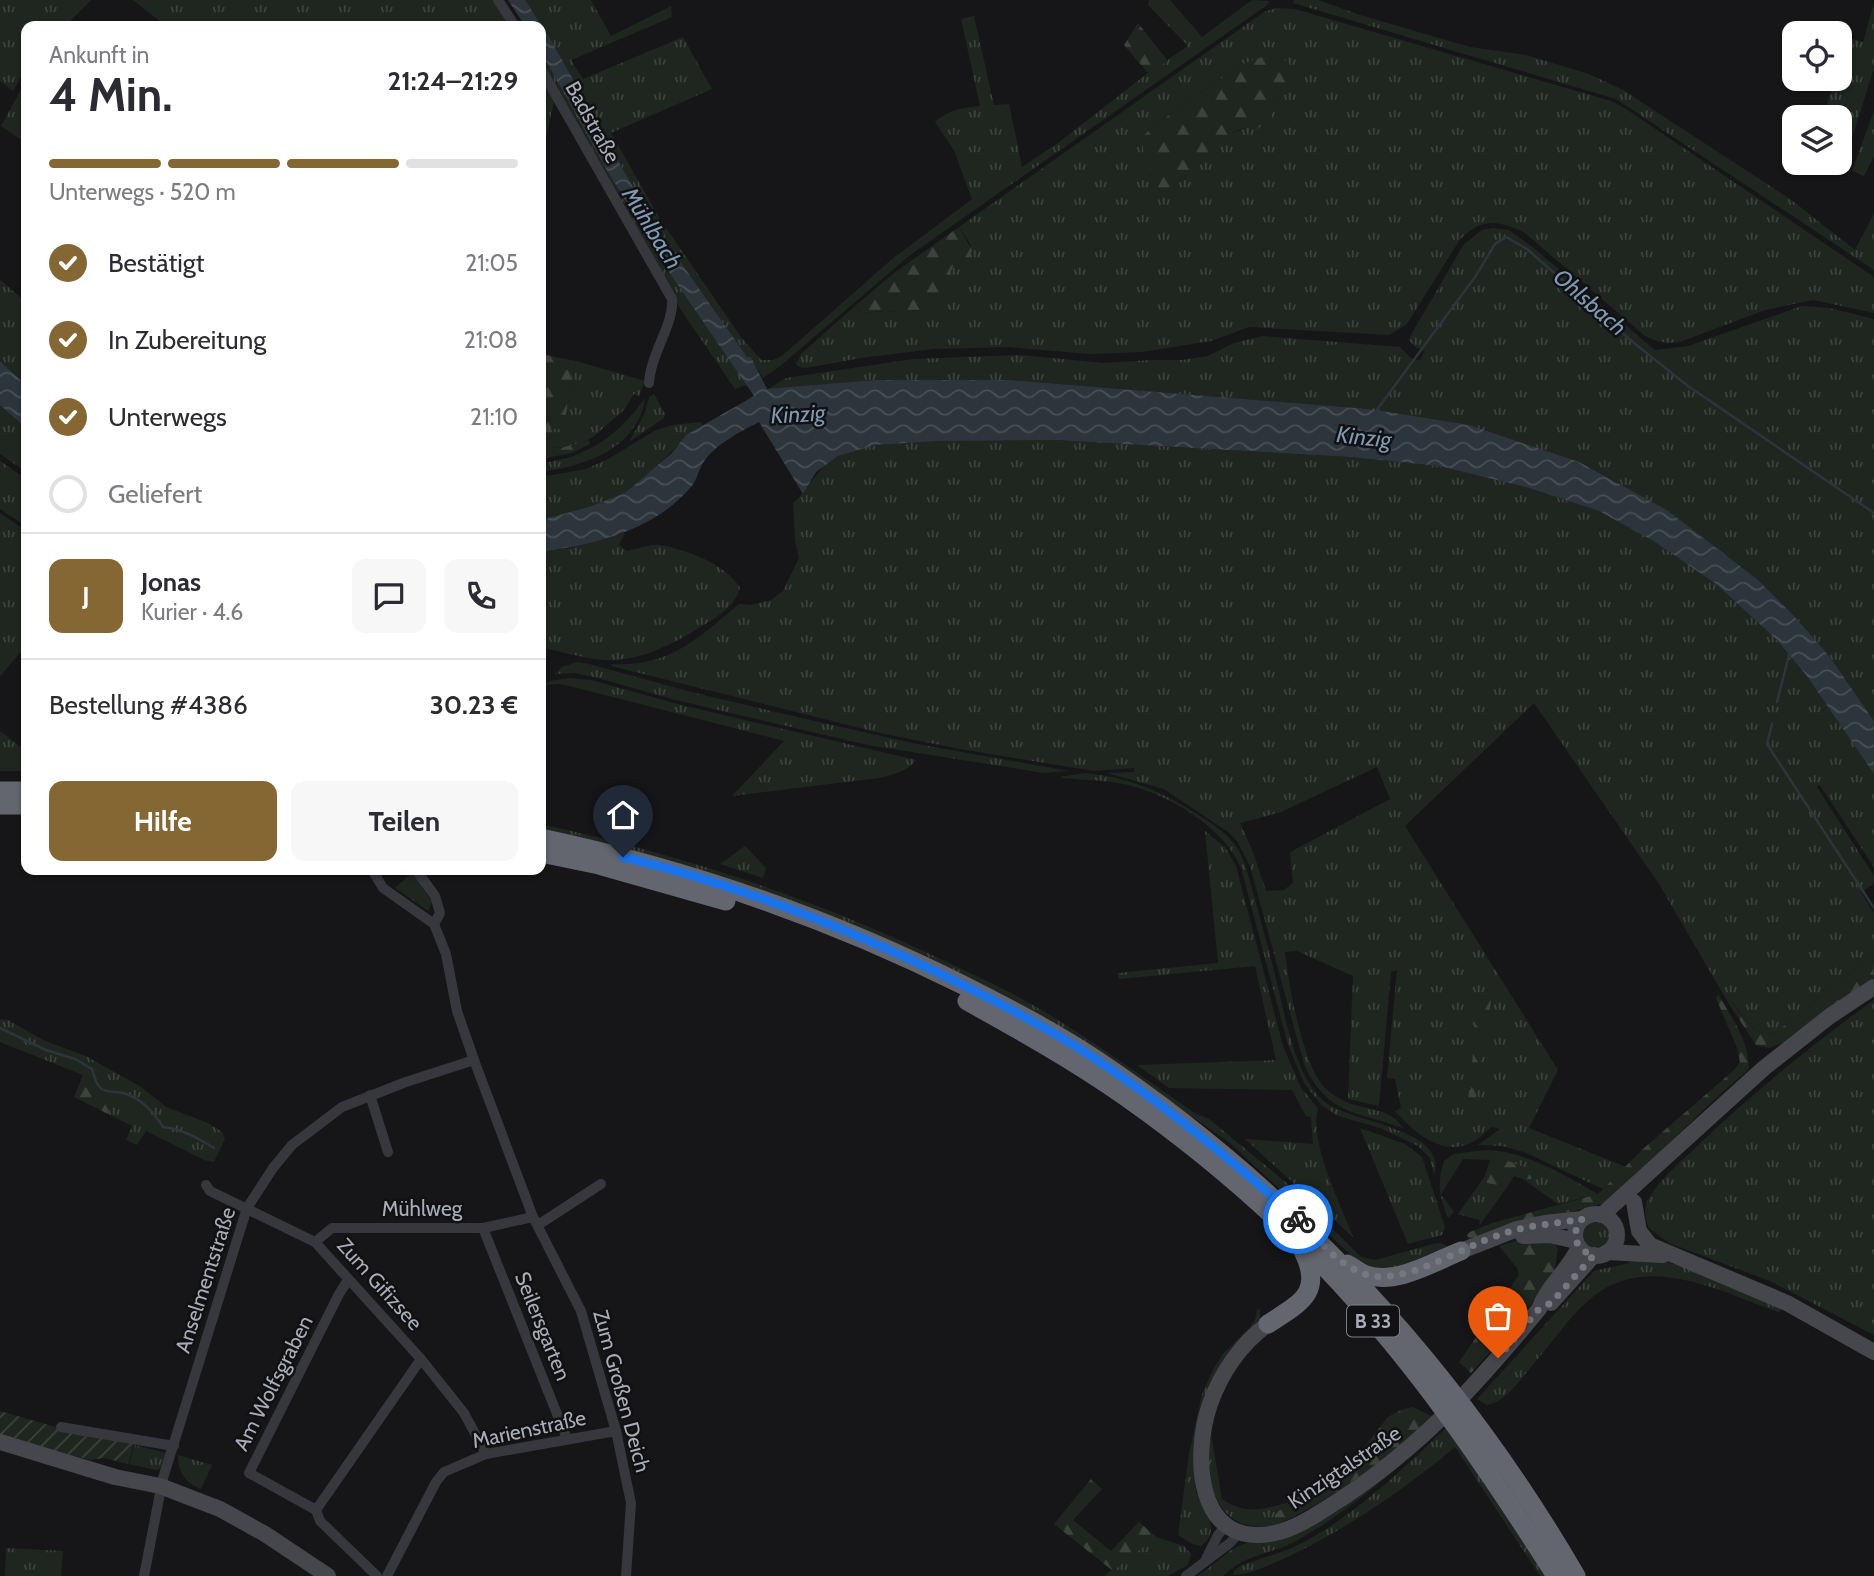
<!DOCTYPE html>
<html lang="de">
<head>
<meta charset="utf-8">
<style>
  :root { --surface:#fff; --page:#f7f7f7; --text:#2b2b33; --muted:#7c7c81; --line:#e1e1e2; --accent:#856733 }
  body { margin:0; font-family:Cabin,sans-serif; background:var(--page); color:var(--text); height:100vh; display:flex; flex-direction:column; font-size:26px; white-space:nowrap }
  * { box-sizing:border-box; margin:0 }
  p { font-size:23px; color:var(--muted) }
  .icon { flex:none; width:38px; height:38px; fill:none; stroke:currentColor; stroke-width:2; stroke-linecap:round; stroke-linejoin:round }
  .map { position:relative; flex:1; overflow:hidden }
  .sheet { position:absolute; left:21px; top:21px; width:525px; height:854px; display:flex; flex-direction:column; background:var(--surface); border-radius:14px; box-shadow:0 2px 5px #0004 }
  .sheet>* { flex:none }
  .buttons { position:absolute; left:1782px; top:21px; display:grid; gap:14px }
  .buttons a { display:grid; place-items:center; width:70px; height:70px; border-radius:14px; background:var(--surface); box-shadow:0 2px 5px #0004; font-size:35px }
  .pin { position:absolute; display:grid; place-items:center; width:60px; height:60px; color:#fff; margin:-72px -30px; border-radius:50% 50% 50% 0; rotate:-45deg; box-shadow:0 0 7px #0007 }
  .pin .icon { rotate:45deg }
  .courier { position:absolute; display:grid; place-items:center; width:70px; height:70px; margin:-35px; border:5px solid #1a73e8; border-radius:50%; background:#fff; color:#222; box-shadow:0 2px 9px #0007 }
  .overview em { font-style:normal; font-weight:700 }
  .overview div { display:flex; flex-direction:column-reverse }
  .overview { display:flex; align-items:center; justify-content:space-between; height:119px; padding:0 28px }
  h1 { font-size:46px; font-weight:700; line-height:52px }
  .bar { display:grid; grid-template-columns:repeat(4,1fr); gap:10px 7px; align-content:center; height:84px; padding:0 28px }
  .bar i { height:9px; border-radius:5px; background:var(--line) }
  .bar .current { background:var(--accent) }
  .bar p { grid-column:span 4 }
  .line { display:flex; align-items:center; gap:18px; padding:0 28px; border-top:2px solid var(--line) }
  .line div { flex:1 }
  .round { display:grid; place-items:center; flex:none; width:74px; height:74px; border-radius:14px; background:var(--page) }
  ol { padding:0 28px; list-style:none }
  li { display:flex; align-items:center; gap:21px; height:77px }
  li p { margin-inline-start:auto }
  li .icon { padding:7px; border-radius:50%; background:var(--accent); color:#fff; stroke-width:4 }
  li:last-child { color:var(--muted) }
  li i { width:38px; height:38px; border:4px solid var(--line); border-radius:50% }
  .primary-button { display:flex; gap:14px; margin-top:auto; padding:14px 28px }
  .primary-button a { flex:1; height:80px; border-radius:14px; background:var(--accent); color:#fff; font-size:28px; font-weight:700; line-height:80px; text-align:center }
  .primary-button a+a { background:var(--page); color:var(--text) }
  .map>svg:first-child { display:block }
  .grass { fill:url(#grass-tufts); fill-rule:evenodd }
  .forest { fill:url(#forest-firs) }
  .garden { fill:url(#garden-furrows) }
  .water { fill:url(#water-waves) }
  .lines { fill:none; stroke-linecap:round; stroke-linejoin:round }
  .stream { stroke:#2c353c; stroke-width:2.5 }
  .street { stroke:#37383d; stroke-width:10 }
  .secondary { stroke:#45474d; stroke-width:16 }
  .highway { stroke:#63666e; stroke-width:19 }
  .done { stroke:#757880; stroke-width:7; stroke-dasharray:0 12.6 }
  .route { stroke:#1a73e8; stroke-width:9 }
  .labels { text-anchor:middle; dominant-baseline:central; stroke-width:5; stroke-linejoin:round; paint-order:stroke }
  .shield { fill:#111113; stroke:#7b7e86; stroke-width:2 }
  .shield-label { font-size:19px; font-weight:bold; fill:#a8adb8 }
  .street-label { font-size:21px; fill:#a8adb8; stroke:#111113 }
  .water-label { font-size:23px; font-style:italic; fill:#7f9bb3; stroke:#111113 }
</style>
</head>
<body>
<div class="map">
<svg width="1874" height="1576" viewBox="0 0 1874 1576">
  <defs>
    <pattern id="grass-tufts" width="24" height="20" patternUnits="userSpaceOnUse" patternTransform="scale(1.75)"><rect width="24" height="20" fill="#1e261f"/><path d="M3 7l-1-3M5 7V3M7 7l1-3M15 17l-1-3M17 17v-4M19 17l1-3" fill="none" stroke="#3c433d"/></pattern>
    <pattern id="forest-firs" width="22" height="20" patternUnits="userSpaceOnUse" patternTransform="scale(1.75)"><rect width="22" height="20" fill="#1e261f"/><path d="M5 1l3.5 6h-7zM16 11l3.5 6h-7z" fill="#3c433d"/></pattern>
    <pattern id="garden-furrows" width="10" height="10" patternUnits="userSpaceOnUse" patternTransform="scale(1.75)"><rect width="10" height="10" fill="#1e261f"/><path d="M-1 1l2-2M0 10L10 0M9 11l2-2" fill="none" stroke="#3c433d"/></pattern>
    <pattern id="water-waves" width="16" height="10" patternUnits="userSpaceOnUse" patternTransform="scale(1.75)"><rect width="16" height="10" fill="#2c353c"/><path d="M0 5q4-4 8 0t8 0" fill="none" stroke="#485056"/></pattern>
  </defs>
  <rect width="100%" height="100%" fill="#161618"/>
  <g class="grass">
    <polygon points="0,0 91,0 65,26 26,26 26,68 13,91 0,81"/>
    <polygon points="133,0 493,0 510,26 166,26"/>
    <path d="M525 0H591L611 36 671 6 672 17 571 60 583 79 683 37 712 89 611 133 660 219 741 337 761 360H773L782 356 891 260 972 199 954 150 935 122C948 110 962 108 980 106L961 19 974 16 994 105 1009 104 1022 167 1058 143 1148 73 1188 46 1148 5 1149 0H1170L1202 37 1252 0 1269 1 1267 5 909 256 780 366 763 378 751 357 747 358 653 223 551 40Z"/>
    <polygon points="1294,0 1318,0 1360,15 1470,47 1526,55 1589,74 1623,90 1790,199 1855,250 1874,213 1874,270 1616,99 1293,3"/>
    <polygon points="1874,3 1874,68 1843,167 1835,163 1839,163 1839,117 1823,117 1835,79 1839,79 1839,64 1847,38 1863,42"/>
    <path d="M1276 8 1295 9 1611 101 1626 109 1874 277V313L1813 300 1765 310 1680 342C1666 344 1658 342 1645 336L1525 233C1499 220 1480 217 1459 241L1407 324 1389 335 1249 327 1211 341 1142 352 1090 354 1007 347 933 349 861 358 806 368 799 367 796 364 801 354 855 306 862 313 886 311 905 313 940 304 951 268 956 262 969 258 971 245 959 227 1264 12ZM1242 64 1290 91 1272 103 1256 130 1248 127 1226 135 1185 179 1159 192 1141 138 1155 125Z"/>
    <polygon points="541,52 649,241 747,385 735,389 681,310 541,64"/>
    <polygon points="541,78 554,101 541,161"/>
    <polygon points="23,86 26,88 26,143 1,126"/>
    <polygon points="1874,111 1874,156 1864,176 1852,171"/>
    <polygon points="1493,228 1509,230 1531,246 1655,350 1688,346 1802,306 1829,308 1874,319 1874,721 1830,657 1757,579 1667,510 1579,462 1369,409 1009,380 875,380 766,390 786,378 913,359 1021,355 1103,363 1152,360 1182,360 1208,356 1234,343 1262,336 1400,347 1411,358 1420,360 1425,351 1415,347 1409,340 1412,333 1464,244 1482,230"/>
    <polygon points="0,280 26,302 26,385 0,361"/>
    <path d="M576 361 645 381 639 396 634 394 624 410 594 436C582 445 565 448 551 448V428L563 429Z"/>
    <polygon points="654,394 665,414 664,418 629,442 645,413 649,397"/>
    <path d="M645 398C638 449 584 466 541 472V463C587 458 619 435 645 398Z"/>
    <polygon points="0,405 26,428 26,472 0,454"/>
    <path d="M701 422 703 425C674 443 655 475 625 493 600 508 568 513 541 520V477L586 469 608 459 656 430 673 425Z"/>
    <path d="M1055 440 1350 457 1439 466 1529 488 1599 511 1655 542 1716 584 1777 640 1806 675 1874 774V867L1821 787 1819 785 1817 787 1874 876V884L1861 892 1874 913V954L1775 1033C1753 1037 1745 1018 1733 1003L1729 1004 1659 884 1534 703 1405 826 1558 1070 1529 1128 1626 1167 1603 1189 1524 1152 1502 1146 1478 1145 1500 1129 1492 1127C1484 1133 1477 1141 1468 1144 1440 1156 1412 1130 1395 1111L1401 1108 1395 1079 1387 1078 1397 970 1391 972 1379 1106 1348 1099 1353 976 1297 951 1285 952C1289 987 1301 1053 1320 1082 1325 1090 1337 1098 1346 1102 1365 1110 1391 1108 1403 1128 1356 1111 1327 1115 1304 1064L1250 866 1237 841 1228 832 1164 789 1107 773 1134 772V768L1094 771 960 749 880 733 611 666 612 664C670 667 697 639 739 604L752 605 771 600 783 591 799 558 795 542 793 503C811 488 814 470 837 457 878 434 1004 440 1055 440ZM1377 767 1390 799 1290 852 1293 883 1284 890 1266 891 1253 852 1240 823 1281 812Z"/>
    <polygon points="0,461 26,479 26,526 0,509"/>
    <polygon points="0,513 26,531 26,646 0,676"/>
    <path d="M625 533 619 545 627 551C637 549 650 544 659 545 686 549 726 564 740 588 735 606 718 617 702 626 670 646 634 665 594 659 576 656 559 651 541 647V552L569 548Z"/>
    <polygon points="577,662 589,664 695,693 823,723 917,744 1069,771 1044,773 868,745 676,700 598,678 575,673 555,674 562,667"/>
    <path d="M568 678 591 680 681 705 916 760C909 771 891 775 879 778L732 796 784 741 570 686 559 684 544 685 551 681Z"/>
    <polygon points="0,731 26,751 26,771 0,771"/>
    <path d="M1085 773C1132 778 1161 791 1200 816 1214 825 1228 834 1237 848 1243 857 1246 867 1249 878 1258 910 1267 943 1275 975 1285 1013 1294 1077 1325 1102 1350 1123 1449 1128 1434 1175L1430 1158 1418 1146 1380 1128 1338 1116 1321 1105 1304 1083 1288 1045 1241 868C1223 825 1163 791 1119 783 1099 780 1078 780 1059 777Z"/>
    <path d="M541 824C683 855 820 900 951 964 983 979 1015 994 1045 1012 1096 1043 1145 1079 1195 1113L1209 1119 1288 1184 1361 1257 1375 1260 1433 1244 1440 1243 1449 1247 1396 1273 1367 1270 1230 1143 1138 1079 910 949 541 831Z"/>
    <path d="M1205 831 1225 847 1236 866 1283 1046 1301 1088 1318 1108C1309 1144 1340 1202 1353 1237L1245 1139 1313 1144 1311 1117 1306 1116 1292 1090 1169 1088 1137 1065 1276 1060 1255 966 1119 979 1118 973 1218 963Z"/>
    <polygon points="745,846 766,868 763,878 720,864"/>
    <polygon points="412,872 432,902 428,911 395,888"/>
    <path d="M1874 1000V1335L1770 1281 1669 1243 1649 1228C1645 1220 1644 1210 1647 1202 1657 1181 1681 1162 1697 1146 1753 1093 1811 1045 1874 1000Z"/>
    <polygon points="0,1019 8,1020 45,1041 86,1056 141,1087 166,1107 208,1123 222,1132 225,1139 214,1162 204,1160 146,1131 137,1145 126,1140 132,1126 108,1114 114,1092 83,1075 0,1042"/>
    <polygon points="1360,1128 1405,1144 1422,1157 1445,1227 1442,1235 1408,1244"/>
    <path d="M1486 1150C1526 1151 1564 1175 1598 1194L1558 1204 1523 1179H1532L1498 1157 1490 1160 1463 1159 1441 1194 1454 1212 1448 1218C1439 1195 1437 1185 1444 1161L1454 1154Z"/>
    <polygon points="1485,1176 1487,1183 1507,1187 1480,1225 1479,1220 1458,1214"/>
    <circle cx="1596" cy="1234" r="15"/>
    <path d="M1630 1255C1686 1262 1730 1285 1781 1305L1782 1310 1778 1312C1721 1292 1651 1253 1595 1295 1569 1315 1552 1344 1531 1367 1518 1382 1507 1401 1487 1405L1477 1399 1594 1271 1629 1263Z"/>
    <polygon points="1260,1309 1260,1321 1224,1362 1194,1467 1196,1492 1210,1519 1211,1530 1209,1538 1201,1546 1192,1544 1178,1535 1189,1454 1202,1394 1214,1368 1223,1354 1250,1327 1255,1320 1257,1310"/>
    <path d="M1449 1425 1549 1576H1540L1455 1447C1405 1489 1352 1525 1294 1554 1276 1562 1253 1574 1233 1575L1234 1571 1239 1567C1259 1558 1280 1554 1300 1544 1355 1516 1405 1467 1449 1425Z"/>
    <path d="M1210 1428 1222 1499C1249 1517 1267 1508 1296 1500L1283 1507 1277 1525C1246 1530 1226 1522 1214 1493 1212 1489 1208 1483 1208 1478 1206 1462 1210 1444 1210 1428Z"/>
    <polygon points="135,1445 166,1453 161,1468 156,1470 129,1464"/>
    <path d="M178 1455 212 1465 201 1489C185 1482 178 1473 178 1455Z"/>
    <path d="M1410 1456C1375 1488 1337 1518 1296 1541 1270 1555 1244 1554 1223 1576H1197C1217 1565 1228 1546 1251 1542Z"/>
    <polygon points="1156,1537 1184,1546 1191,1554 1188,1565 1168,1576 1104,1576"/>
    <polygon points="6,1548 63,1551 61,1576 5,1576"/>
  </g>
  <g class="forest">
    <polygon points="1138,23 1168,61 1148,73 1124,45"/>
    <path d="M1268 55C1292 58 1296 68 1290 91L1272 103V118L1256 130 1248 127C1217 133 1209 162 1185 179 1177 185 1167 188 1159 192L1144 154 1141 138 1155 125 1242 64Z"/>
    <path d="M959 227 972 250 969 259 956 262C947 274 947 290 941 304 931 325 901 310 884 311 876 311 869 313 862 313L855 306 894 273Z"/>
    <polygon points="541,354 576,361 563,430 551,428 551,448 561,448 589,440 590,444 572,453 541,459"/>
    <path d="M1874 954V978L1784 1042 1769 1048 1756 1045 1729 1004 1732 1003C1745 1018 1753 1037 1775 1033Z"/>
    <polygon points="1486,991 1491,1001 1474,1110 1467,1110 1479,998"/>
    <path d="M1718 994C1733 1020 1748 1038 1749 1069L1718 1096 1608 1202 1496 1232 1470 1242 1467 1235 1470 1232 1492 1223 1598 1194 1644 1148 1733 1071 1740 1062 1737 1048 1716 998Z"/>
    <polygon points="83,1075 115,1092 108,1114 74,1097"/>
    <polygon points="1498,1157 1532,1170 1536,1174 1531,1179 1523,1179 1514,1176 1507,1187 1487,1183 1485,1176 1490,1160"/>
    <polygon points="1527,1238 1554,1242 1558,1249 1554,1274 1526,1311 1471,1373 1459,1362 1519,1275 1517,1268 1499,1246"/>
    <path d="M1413 1407 1433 1417C1386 1460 1334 1498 1277 1525L1274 1521 1275 1515 1283 1507 1341 1469 1366 1445 1388 1417 1401 1410Z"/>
    <polygon points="1091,1479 1102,1489 1073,1520 1111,1551 1139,1522 1156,1537 1113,1571 1054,1524"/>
  </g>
  <polygon class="garden" points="0,1411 63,1429 134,1444 128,1464 104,1458 91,1460 0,1437"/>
  <g class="water">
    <path d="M508 0H525L551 40 653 223 747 357H751L767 389 875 380H1009L1369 409 1469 425 1579 462 1667 510 1757 579 1794 616 1830 657 1874 721V774L1806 675 1777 640 1716 584 1655 542 1599 511 1529 488 1439 466 1350 457 1055 440 936 441 875 445 838 456 816 472 803 494 759 422C740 432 715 444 703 463 698 471 697 480 691 487 653 531 596 544 541 552V520L589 507 625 493 672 453 686 435 754 396 671 275 605 167 541 52V26H525Z"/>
    <polygon points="0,361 26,385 26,428 0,405"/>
  </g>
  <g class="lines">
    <g class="stream">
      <polyline points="1376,411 1475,277 1495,244 1506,237 1527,249 1634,343 1688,386 1874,513"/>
      <polyline points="1777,702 1790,651"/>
      <polyline points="1772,724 1767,744 1874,908"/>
      <path d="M0 1028 46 1050 75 1059 92 1069C100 1101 109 1087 129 1095 145 1102 154 1113 163 1127 182 1129 198 1138 214 1148"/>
    </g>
    <g class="street">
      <polyline points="498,0 515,26"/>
      <path d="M541 69 672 299C674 325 651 352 649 383"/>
      <polyline points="372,870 383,888 434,924 446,954 457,1011 474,1060 533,1217 581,1311 616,1431 631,1503 626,1576"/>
      <polyline points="416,870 435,896 440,913 434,924"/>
      <polyline points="370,1095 388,1152"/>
      <polyline points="206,1185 210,1191 315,1242 421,1359 464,1413 486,1454"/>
      <polyline points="538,1225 601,1184"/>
      <polyline points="483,1228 567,1439"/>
      <polyline points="315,1242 332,1228 483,1228 533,1217"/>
      <polyline points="348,1280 339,1294 249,1473 316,1510 320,1521 377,1576"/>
      <polyline points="61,1427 174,1446"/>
      <polyline points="316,1510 421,1359"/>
      <polyline points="1206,1559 1218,1535 1226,1525"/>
      <polyline points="144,1576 163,1478 247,1208 273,1168 292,1145 342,1107 406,1082 474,1060"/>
      <polyline points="387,1576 436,1482 444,1472 486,1454 616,1431"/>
      <polyline points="1186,1576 1230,1543 1240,1532"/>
    </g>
    <g class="secondary">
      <polyline points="1634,1202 1639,1231 1650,1245 1787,1303 1874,1352"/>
      <circle cx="1596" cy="1235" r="21"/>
      <polyline points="1602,1215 1764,1068 1830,1016 1874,987"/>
      <polyline points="1523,1236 1550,1235 1576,1241"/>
      <polyline points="1461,1251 1517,1229 1545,1223 1582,1219"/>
      <polyline points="1607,1252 1663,1255"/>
      <polyline points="1551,1303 1594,1255"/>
      <path d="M1268 1324C1241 1344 1221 1373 1210 1404 1192 1456 1196 1550 1275 1533 1299 1528 1321 1511 1341 1499 1423 1445 1477 1384 1539 1309 1548 1285 1569 1270 1579 1247"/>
      <polyline points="0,1442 115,1477 160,1486 220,1509 265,1534 328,1576"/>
    </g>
    <g class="highway">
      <polyline points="0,791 26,791"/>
      <polyline points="0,805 26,805"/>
      <path d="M541 838C687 869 829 918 963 985 1008 1008 1053 1031 1095 1059 1293 1191 1457 1371 1576 1576"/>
      <polyline points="541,853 599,865 726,901"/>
      <path d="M967 1001C1021 1031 1075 1061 1126 1097 1208 1155 1290 1226 1356 1301 1432 1386 1495 1480 1556 1576"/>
      <path d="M1347 1264C1353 1267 1360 1273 1366 1275 1397 1285 1433 1262 1461 1251"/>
      <path d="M1268 1324C1300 1303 1324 1293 1303 1251"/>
    </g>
  </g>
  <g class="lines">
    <path class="done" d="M1298 1219C1318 1239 1339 1267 1368 1275 1406 1285 1462 1247 1499 1235 1526 1225 1554 1224 1582 1219 1570 1233 1575 1251 1594 1255L1551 1303 1539 1309 1498 1358"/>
    <path class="route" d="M623 857C741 885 857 932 965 986 1009 1008 1053 1031 1094 1058 1167 1106 1233 1161 1298 1219"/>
  </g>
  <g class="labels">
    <rect class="shield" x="1347" y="1305.5" width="52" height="31" rx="5"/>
    <g class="shield-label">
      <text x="1373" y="1321">B 33</text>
    </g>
    <g class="street-label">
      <text transform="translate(593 122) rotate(61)">Badstraße</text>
      <text x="422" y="1208">Mühlweg</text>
      <text transform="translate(205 1280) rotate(-72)">Anselmentstraße</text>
      <text transform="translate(380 1284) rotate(48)">Zum Gifizsee</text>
      <text transform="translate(543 1326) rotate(68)">Seilersgarten</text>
      <text transform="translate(273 1383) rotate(-63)">Am Wolfsgraben</text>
      <text transform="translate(622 1391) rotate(75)">Zum Großen Deich</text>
      <text transform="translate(529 1429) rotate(-12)">Marienstraße</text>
      <text transform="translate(1344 1467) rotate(-34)">Kinzigtalstraße</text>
    </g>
    <g class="water-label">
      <text transform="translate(652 228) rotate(58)">Mühlbach</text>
      <text transform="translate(1590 302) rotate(41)">Ohlsbach</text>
      <text transform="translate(798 414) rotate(-3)">Kinzig</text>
      <text transform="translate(1364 437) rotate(6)">Kinzig</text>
    </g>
  </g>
</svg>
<div class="buttons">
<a><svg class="icon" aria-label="locate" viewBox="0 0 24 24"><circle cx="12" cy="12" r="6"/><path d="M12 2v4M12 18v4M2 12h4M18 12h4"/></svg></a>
<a><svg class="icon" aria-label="layers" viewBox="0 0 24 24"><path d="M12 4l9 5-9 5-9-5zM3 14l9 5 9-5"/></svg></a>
</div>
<div class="pin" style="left:1498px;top:1358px;background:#ea580c"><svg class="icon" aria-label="bag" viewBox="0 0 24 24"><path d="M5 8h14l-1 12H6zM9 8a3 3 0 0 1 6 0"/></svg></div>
<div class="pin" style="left:623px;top:857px;background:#1f2937"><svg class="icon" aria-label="home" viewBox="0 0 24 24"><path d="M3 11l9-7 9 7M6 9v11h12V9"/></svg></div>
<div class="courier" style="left:1298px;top:1219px"><svg class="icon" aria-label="bike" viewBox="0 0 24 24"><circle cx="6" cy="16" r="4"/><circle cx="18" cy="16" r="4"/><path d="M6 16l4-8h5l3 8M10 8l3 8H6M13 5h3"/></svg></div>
<section class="sheet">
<div class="overview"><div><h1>4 Min.</h1><p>Ankunft in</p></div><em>21:24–21:29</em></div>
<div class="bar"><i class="current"></i><i class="current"></i><i class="current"></i><i></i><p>Unterwegs · 520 m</p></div>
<ol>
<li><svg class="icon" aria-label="check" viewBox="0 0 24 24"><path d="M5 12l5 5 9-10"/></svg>Bestätigt<p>21:05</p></li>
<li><svg class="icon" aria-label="check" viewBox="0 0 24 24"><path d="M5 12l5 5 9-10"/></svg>In Zubereitung<p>21:08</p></li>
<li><svg class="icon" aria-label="check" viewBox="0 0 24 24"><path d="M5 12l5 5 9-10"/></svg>Unterwegs<p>21:10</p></li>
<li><i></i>Geliefert</li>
</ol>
<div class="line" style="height:126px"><b class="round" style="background:var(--accent);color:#fff">J</b><div><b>Jonas</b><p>Kurier · 4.6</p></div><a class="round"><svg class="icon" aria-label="chat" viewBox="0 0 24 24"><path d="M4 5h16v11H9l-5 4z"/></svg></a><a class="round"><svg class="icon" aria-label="phone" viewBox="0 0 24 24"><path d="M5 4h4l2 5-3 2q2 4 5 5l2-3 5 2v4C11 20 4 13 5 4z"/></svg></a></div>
<div class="line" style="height:91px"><div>Bestellung #4386</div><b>30.23 €</b></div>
<div class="primary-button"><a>Hilfe</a><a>Teilen</a></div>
</section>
</div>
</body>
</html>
